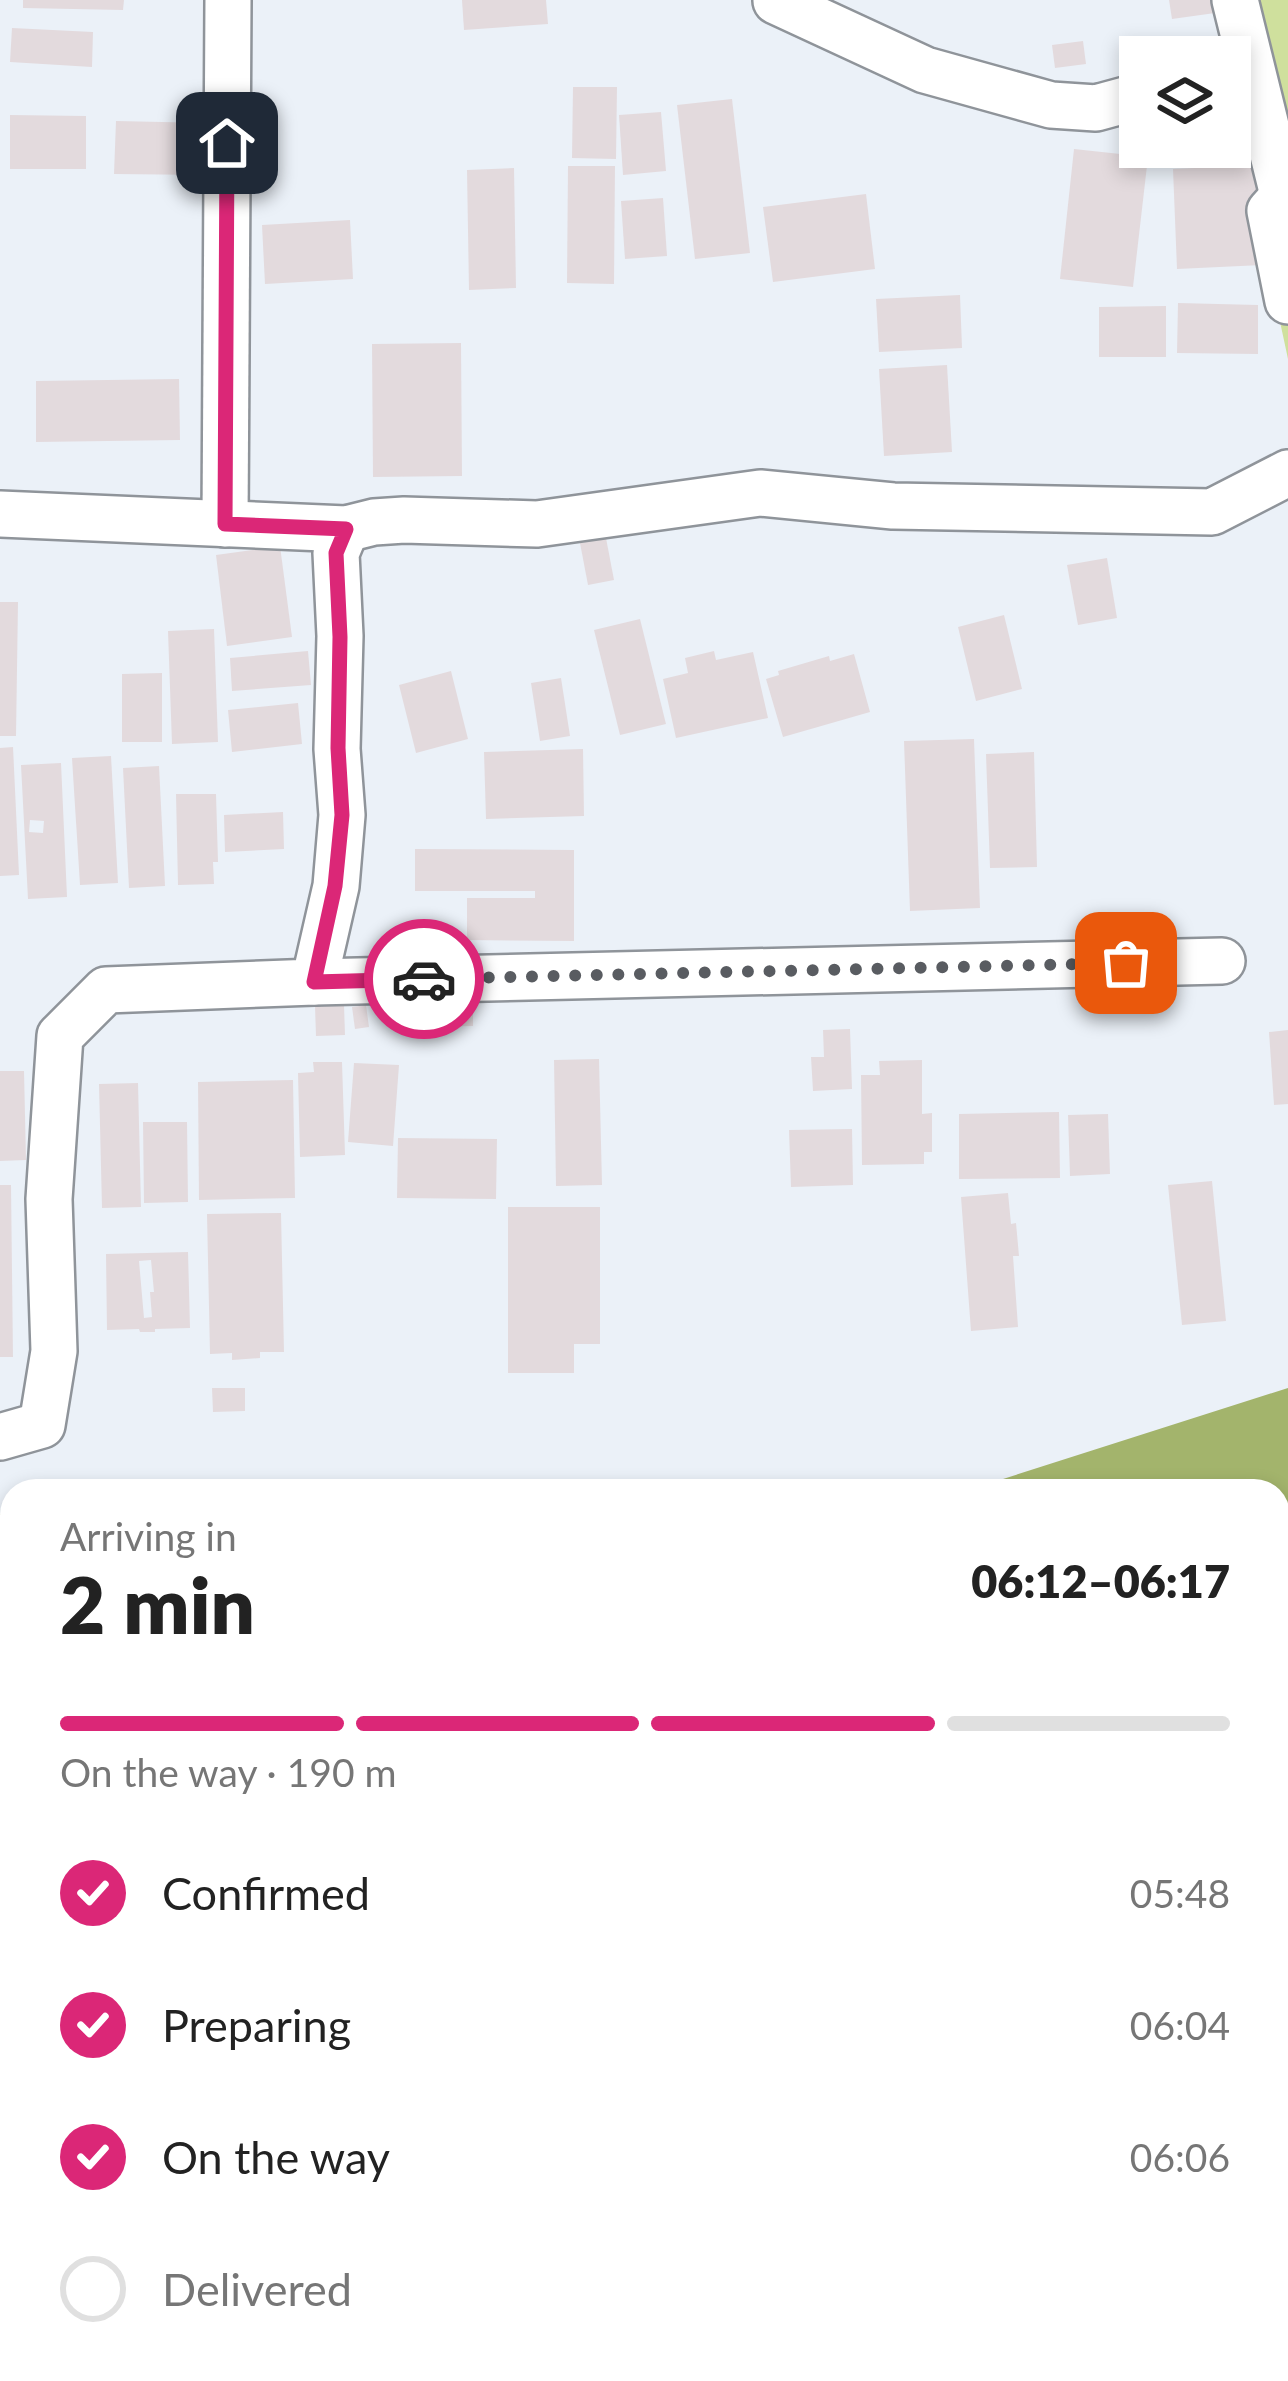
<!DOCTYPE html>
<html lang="en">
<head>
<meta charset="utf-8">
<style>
  :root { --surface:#fff; --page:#f2f2f2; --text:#222; --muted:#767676; --line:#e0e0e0; --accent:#db2777 }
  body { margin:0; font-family:Lato,sans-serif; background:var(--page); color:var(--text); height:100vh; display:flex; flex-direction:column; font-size:45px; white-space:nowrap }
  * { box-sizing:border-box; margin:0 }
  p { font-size:39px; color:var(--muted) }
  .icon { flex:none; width:66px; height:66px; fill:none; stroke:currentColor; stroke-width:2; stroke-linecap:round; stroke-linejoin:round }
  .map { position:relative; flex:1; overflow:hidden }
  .drawer { position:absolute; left:0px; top:1479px; width:1290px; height:903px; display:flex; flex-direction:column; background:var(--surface); border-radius:36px 36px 0 0; box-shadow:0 6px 18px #0003 }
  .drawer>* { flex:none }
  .fabs { position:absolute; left:1119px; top:36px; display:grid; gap:24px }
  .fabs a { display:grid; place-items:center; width:132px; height:132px; border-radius:0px; background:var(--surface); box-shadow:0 6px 18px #0003; font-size:60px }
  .pin { position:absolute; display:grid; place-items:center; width:102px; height:102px; color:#fff; margin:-51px; border-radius:24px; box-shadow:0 6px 18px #0006 }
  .courier { position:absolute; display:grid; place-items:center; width:120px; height:120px; margin:-60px; border:9px solid #db2777; border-radius:50%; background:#fff; color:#222; box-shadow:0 3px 15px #0007 }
  .headline em { font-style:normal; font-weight:800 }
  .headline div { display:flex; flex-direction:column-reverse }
  .headline { display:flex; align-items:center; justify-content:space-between; height:204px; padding:0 60px }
  h1 { font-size:78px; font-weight:800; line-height:90px }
  .bar { display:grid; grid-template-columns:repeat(4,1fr); gap:18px 12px; align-content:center; height:144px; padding:0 60px }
  .bar i { height:15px; border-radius:9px; background:var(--line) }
  .bar .selected { background:var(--accent) }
  .bar p { grid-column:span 4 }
  ol { padding:0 60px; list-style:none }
  li { display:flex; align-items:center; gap:36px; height:132px }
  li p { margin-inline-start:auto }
  li .icon { padding:12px; border-radius:50%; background:var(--accent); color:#fff; stroke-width:4 }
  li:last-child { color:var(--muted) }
  li i { width:66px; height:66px; border:6px solid var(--line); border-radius:50% }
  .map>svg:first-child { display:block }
  .green { fill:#cfe09d }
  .forest { fill:#a3b46c }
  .building { fill:#e3dadd; fill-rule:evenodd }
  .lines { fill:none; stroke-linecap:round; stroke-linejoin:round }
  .minor-casing { stroke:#8f949a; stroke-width:50 }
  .minor { stroke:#fff; stroke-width:45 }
  .done { stroke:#595c61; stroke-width:12; stroke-dasharray:0 21.6 }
  .route { stroke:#db2777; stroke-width:15 }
</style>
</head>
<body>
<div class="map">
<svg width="1288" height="2381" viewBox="0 0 1288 2381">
  <rect width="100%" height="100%" fill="#ebf1f8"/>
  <polygon class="green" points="1211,0 1288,0 1288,359 1230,88 1230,57 1223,57"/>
  <polygon class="forest" points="1288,1388 1288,2381 0,2381 0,1514 12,1513 12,2370 1278,2370 1278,1491 794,1491 981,1486"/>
  <g class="building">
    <polygon points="23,0 124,0 123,10 23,8"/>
    <polygon points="462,0 546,0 548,24 464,30"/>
    <polygon points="1169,0 1213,0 1215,13 1172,19"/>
    <polygon points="12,28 93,32 92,67 10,62"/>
    <polygon points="1083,41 1086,64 1055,68 1052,45"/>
    <polygon points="573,87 617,87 616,159 572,158"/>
    <polygon points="732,99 750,253 695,259 677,105"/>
    <polygon points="661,112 666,171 623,175 619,115"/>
    <polygon points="10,115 86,116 86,169 10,169"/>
    <polygon points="116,121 208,123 207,175 114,174"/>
    <polygon points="1074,149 1148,157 1133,287 1060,279"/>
    <polygon points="1258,165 1262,265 1177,269 1173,169"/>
    <polygon points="568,166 615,166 614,284 567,283"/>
    <polygon points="514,168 516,288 469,290 467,170"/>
    <polygon points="866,194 875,269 773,282 763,207"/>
    <polygon points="663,198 667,256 625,259 621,201"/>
    <polygon points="350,220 353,279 265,284 262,225"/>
    <polygon points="960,295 962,348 879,352 876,299"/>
    <polygon points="1178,303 1258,305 1258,354 1177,353"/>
    <polygon points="1166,306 1166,357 1099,357 1099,307"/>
    <polygon points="461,343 462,476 373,477 372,344"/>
    <polygon points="947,365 952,452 884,456 879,369"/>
    <polygon points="179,379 180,440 36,442 36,381"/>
    <polygon points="606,538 614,580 588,585 580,543"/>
    <polygon points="280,546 292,637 227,646 216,555"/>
    <polygon points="1107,558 1117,618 1078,625 1067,565"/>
    <polygon points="0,602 18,602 16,736 0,736"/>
    <polygon points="1004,615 1022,689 976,701 958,627"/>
    <polygon points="640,619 666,724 620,735 594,630"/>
    <polygon points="214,629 218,742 172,744 168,631"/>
    <polygon points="308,651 311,685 232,691 230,658"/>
    <polygon points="714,651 716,660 753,652 768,718 676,738 663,679 688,673 685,658"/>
    <polygon points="854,654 870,712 783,737 766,679 779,675 778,671 829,656 830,661"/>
    <polygon points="451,671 468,739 416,753 399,685"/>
    <polygon points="162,673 162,742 122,742 122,674"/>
    <polygon points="561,678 570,736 540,741 531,683"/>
    <polygon points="298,703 302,744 232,752 228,710"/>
    <polygon points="974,739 980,908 910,911 904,741"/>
    <polygon points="13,747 19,875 0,876 0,748"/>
    <polygon points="583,749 584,816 486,819 484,752"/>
    <polygon points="1034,752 1037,867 990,868 986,754"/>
    <polygon points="111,756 118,883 80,885 72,758"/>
    <path d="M61 763 67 897 28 899 21 765ZM30 820 44 821 43 833 29 832Z"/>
    <polygon points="159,766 165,886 129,888 123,768"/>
    <polygon points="176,794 216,794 218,862 213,862 214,884 178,885"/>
    <polygon points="283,812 284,849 225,852 224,815"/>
    <polygon points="415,849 574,850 574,941 467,940 467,898 535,898 535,891 415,891"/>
    <polygon points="344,1005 345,1035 316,1036 315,1006"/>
    <polygon points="366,1005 369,1027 355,1029 352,1007"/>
    <polygon points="473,1005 473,1026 416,1027 416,1006"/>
    <polygon points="850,1029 852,1089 813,1091 811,1057 824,1057 823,1030"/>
    <polygon points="1288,1030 1288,1104 1274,1105 1269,1032"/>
    <polygon points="599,1059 602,1185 556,1186 554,1060"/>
    <polygon points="922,1060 922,1114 932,1113 932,1152 924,1152 924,1164 862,1165 861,1075 880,1075 879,1061"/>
    <polygon points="313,1062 342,1062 345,1155 300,1157 298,1073 314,1072"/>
    <polygon points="354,1063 399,1065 393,1146 348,1142"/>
    <polygon points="0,1071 24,1071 26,1160 0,1161"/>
    <polygon points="293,1080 295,1198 199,1200 198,1082"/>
    <polygon points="138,1083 141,1207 102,1208 99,1084"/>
    <polygon points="1059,1112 1060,1178 959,1179 959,1114"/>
    <polygon points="1108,1114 1110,1174 1070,1176 1068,1115"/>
    <polygon points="143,1122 187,1122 188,1202 144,1203"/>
    <polygon points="852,1129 853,1185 791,1187 789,1130"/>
    <polygon points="398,1138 497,1139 496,1199 397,1198"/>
    <polygon points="1212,1181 1226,1321 1182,1325 1168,1185"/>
    <polygon points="0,1185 11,1185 13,1357 0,1357"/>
    <polygon points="1008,1193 1011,1224 1016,1223 1019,1256 1013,1256 1018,1327 971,1331 961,1197"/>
    <polygon points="508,1207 600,1207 600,1344 574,1344 574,1373 508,1373"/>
    <polygon points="281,1213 284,1352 260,1352 260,1358 232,1360 232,1353 210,1354 207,1214"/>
    <path d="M188 1252 190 1328 155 1329V1332H140L139 1329 107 1330 106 1254ZM151 1260 154 1292H150L152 1317 144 1318 139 1261Z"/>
    <polygon points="212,1388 245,1388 245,1411 213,1412"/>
  </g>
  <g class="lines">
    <defs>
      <g id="minor">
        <polyline points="1235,0 1283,195"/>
        <polyline points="776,1 925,70 1051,105 1096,108 1140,96"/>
        <polyline points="1288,191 1270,211 1288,301"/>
        <polyline points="0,514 346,529 374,522 404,520 537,524 760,493 893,506 1212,512 1288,473"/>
        <polyline points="225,524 228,0"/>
        <polyline points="314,982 1222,961"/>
        <polyline points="0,1437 42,1425 54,1351 49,1199 60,1036 106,990 314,982 336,886 342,815 337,749 340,636 336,553 346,529"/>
      </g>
    </defs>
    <use href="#minor" class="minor-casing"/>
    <use href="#minor" class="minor"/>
  </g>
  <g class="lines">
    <polyline class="done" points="424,979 1126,963"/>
    <polyline class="route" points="227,143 225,524 346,529 336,553 340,637 338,748 342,815 335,886 314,982 424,979"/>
  </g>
</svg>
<div class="fabs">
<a><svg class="icon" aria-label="layers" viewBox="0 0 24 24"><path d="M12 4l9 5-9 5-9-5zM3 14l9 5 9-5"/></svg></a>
</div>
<div class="pin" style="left:1126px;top:963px;background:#ea580c"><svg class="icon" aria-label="bag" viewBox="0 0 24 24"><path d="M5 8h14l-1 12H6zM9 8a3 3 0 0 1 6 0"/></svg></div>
<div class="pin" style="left:227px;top:143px;background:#1f2937"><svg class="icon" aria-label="home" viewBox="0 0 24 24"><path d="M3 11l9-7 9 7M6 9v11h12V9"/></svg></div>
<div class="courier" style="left:424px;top:979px"><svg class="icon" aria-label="car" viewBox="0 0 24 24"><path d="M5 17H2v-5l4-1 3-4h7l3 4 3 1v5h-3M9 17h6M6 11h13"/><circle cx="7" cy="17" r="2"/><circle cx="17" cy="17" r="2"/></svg></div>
<section class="drawer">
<div class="headline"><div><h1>2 min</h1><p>Arriving in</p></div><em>06:12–06:17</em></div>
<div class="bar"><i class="selected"></i><i class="selected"></i><i class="selected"></i><i></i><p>On the way · 190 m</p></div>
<ol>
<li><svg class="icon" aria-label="check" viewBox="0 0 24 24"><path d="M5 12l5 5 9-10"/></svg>Confirmed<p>05:48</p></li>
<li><svg class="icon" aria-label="check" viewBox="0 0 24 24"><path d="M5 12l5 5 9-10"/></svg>Preparing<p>06:04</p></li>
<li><svg class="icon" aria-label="check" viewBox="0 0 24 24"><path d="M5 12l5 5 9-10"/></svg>On the way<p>06:06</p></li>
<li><i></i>Delivered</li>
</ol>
</section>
</div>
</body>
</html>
